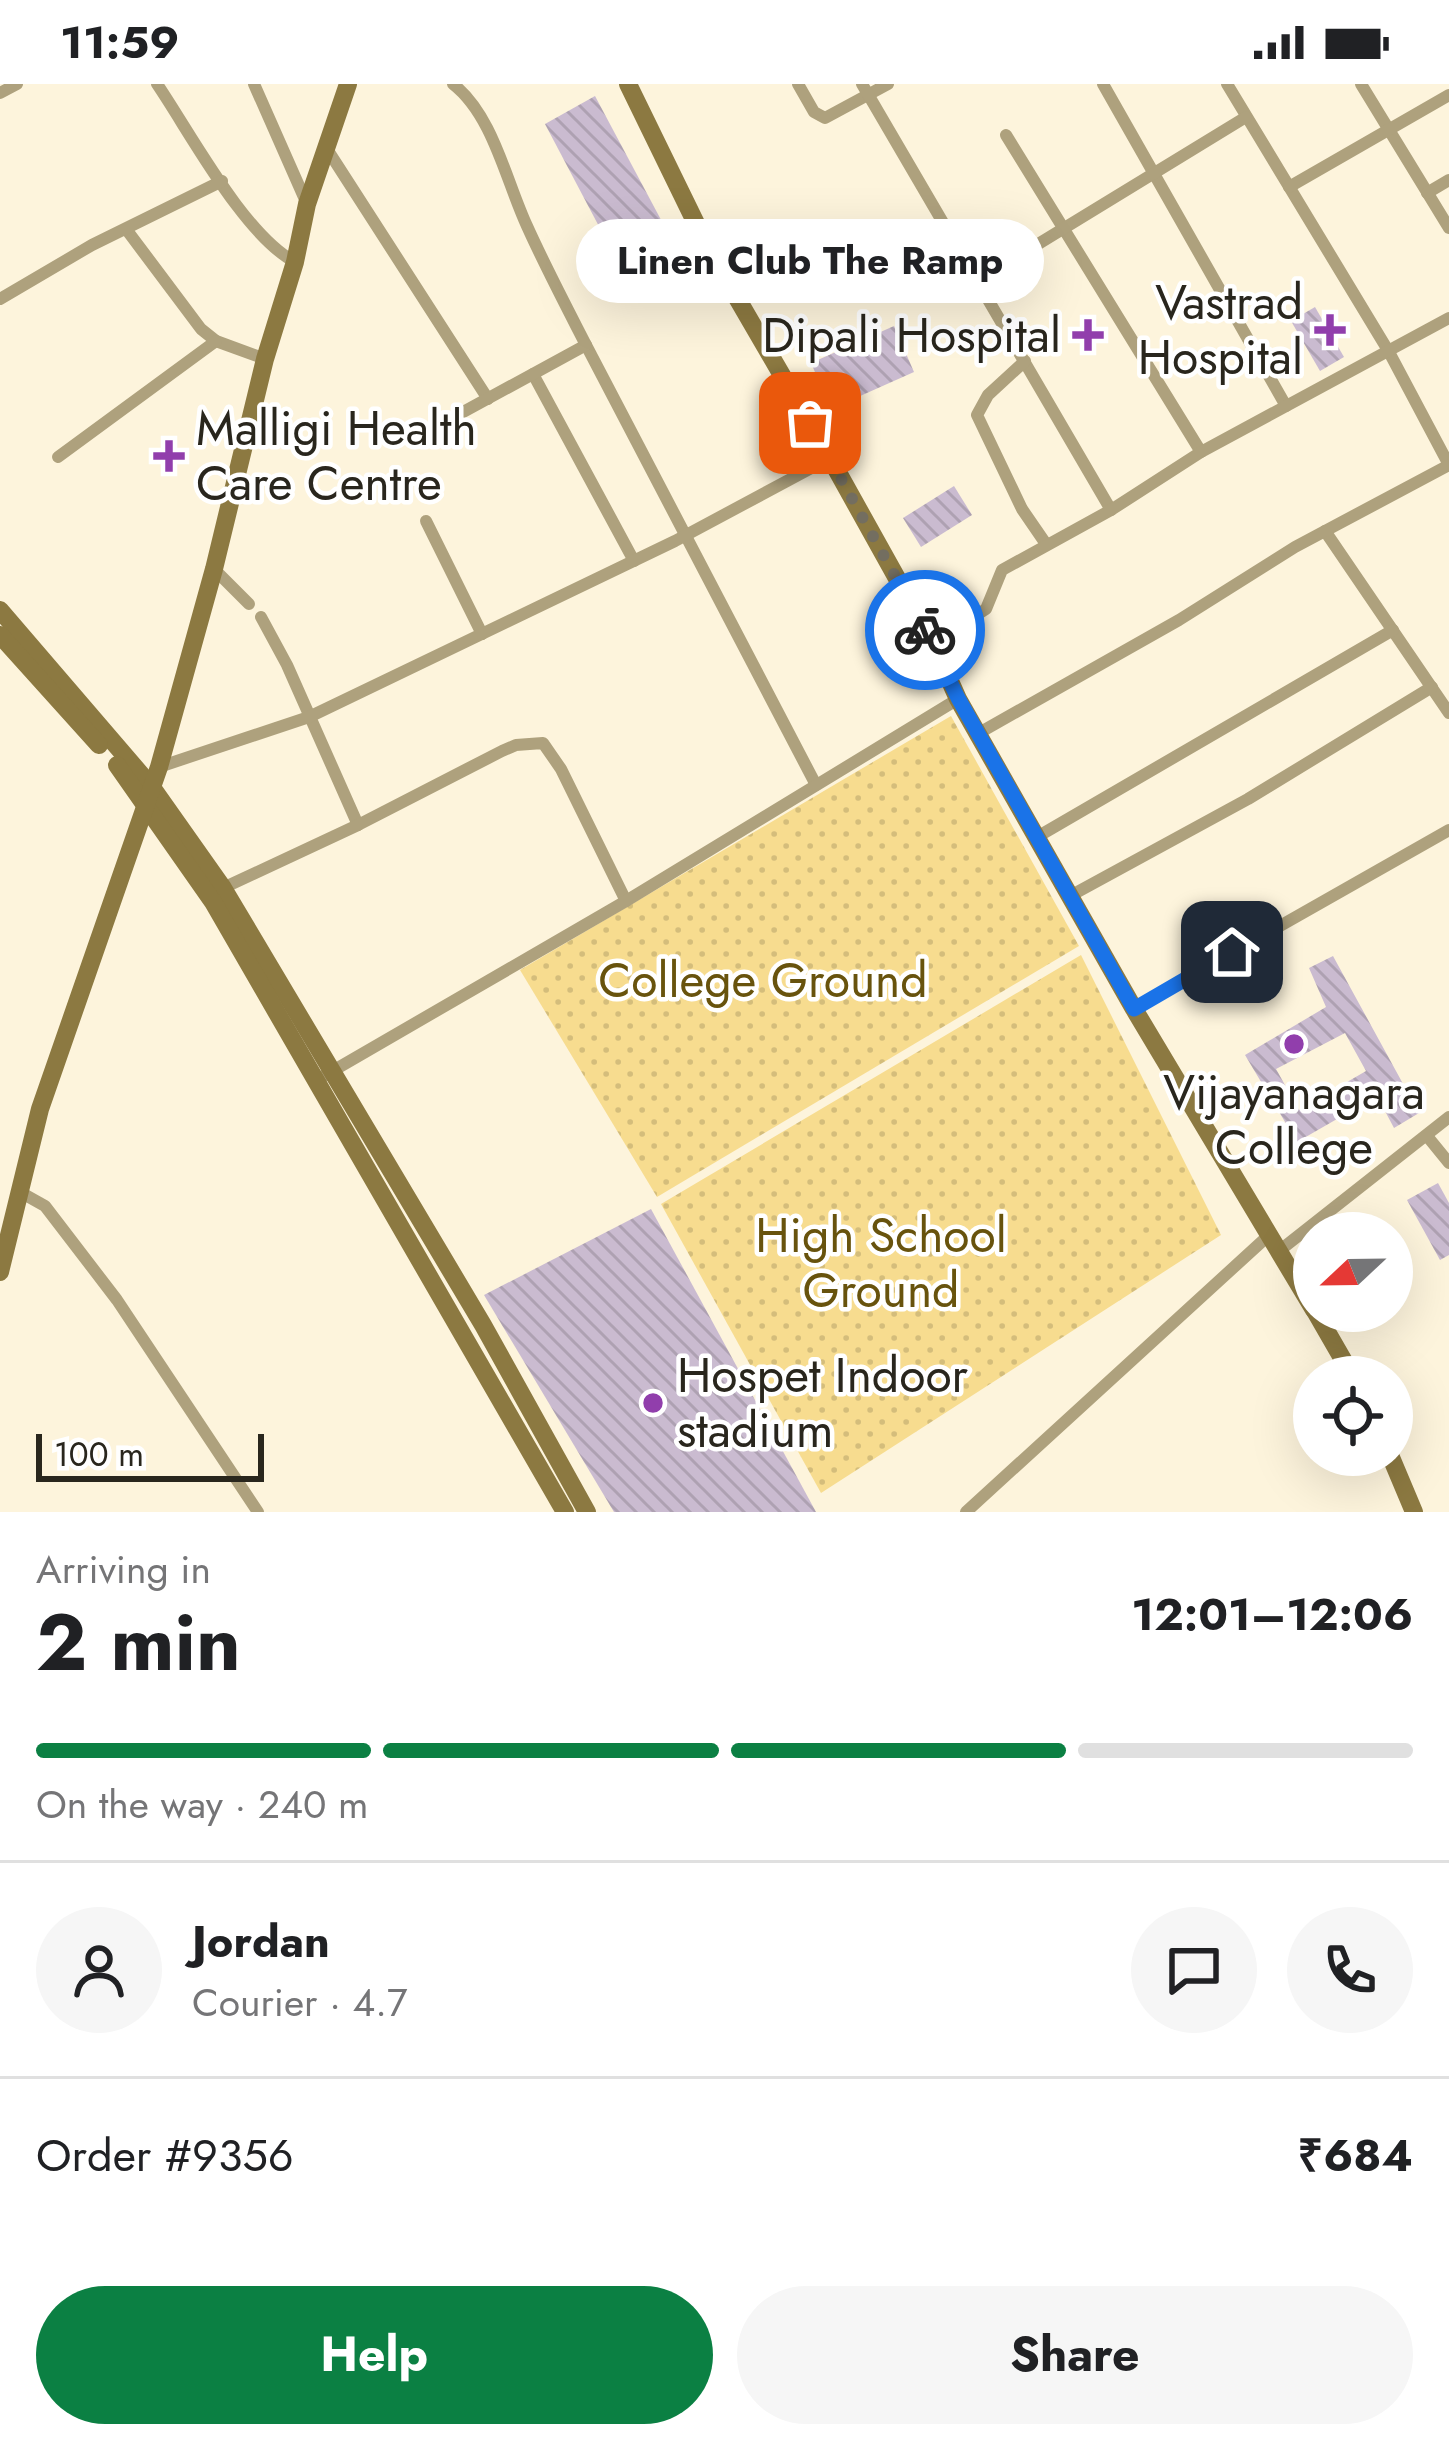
<!DOCTYPE html>
<html lang="en">
<head>
<meta charset="utf-8">
<style>
  :root { --surface:#fff; --page:#f6f6f6; --text:#202124; --muted:#757577; --line:#e0e0e0; --accent:#0b8043 }
  body { margin:0; font-family:Jost,sans-serif; background:var(--page); color:var(--text); height:100vh; display:flex; flex-direction:column; font-size:45px; white-space:nowrap }
  * { box-sizing:border-box; margin:0 }
  p { font-size:39px; color:var(--muted) }
  .icon { flex:none; width:66px; height:66px; fill:none; stroke:currentColor; stroke-width:2; stroke-linecap:round; stroke-linejoin:round }
  .map { position:relative; height:1428px; overflow:hidden }
  .drawer { display:flex; flex-direction:column; background:var(--surface); flex:1 }
  .drawer>* { flex:none }
  .needle { width:78px; rotate:248deg }
  .tools { position:absolute; left:1293px; top:1128px; display:grid; gap:24px }
  .tools a { display:grid; place-items:center; width:120px; height:120px; border-radius:50%; background:var(--surface); box-shadow:0 12px 48px #0002; font-size:60px }
  .scale { position:absolute; left:36px; bottom:30px; width:228px; box-sizing:border-box; padding-left:12px; border:6px solid #29261d; border-top:0; font-size:33px; line-height:42px; white-space:nowrap; color:#29261d; -webkit-text-stroke:9px #fff; paint-order:stroke }
  .pin { position:absolute; display:grid; place-items:center; width:102px; height:102px; color:#fff; margin:-51px; border-radius:24px; box-shadow:0 6px 18px #0006 }
  .courier { position:absolute; display:grid; place-items:center; width:120px; height:120px; margin:-60px; border:9px solid #1a73e8; border-radius:50%; background:#fff; color:#222; box-shadow:0 3px 15px #0007 }
  .bubble { position:absolute; height:84px; border-radius:42px; background:var(--surface); box-shadow:0 12px 48px #0002; font-size:39px; font-weight:700; line-height:84px; text-align:center }
  .headline em { font-style:normal; font-weight:700 }
  .headline div { display:flex; flex-direction:column-reverse }
  .headline { display:flex; align-items:center; justify-content:space-between; height:204px; padding:0 36px }
  h1 { font-size:78px; font-weight:700; line-height:90px }
  .bar { display:grid; grid-template-columns:repeat(4,1fr); gap:18px 12px; align-content:center; height:144px; padding:0 36px }
  .bar i { height:15px; border-radius:9px; background:var(--line) }
  .bar .on { background:var(--accent) }
  .bar p { grid-column:span 4 }
  .line { display:flex; align-items:center; gap:30px; padding:0 36px; border-top:3px solid var(--line) }
  .line div { flex:1 }
  .round { display:grid; place-items:center; flex:none; width:126px; height:126px; border-radius:63px; background:var(--page) }
  .cta { display:flex; gap:24px; margin-top:auto; padding:24px 36px }
  .cta a { flex:1; height:138px; border-radius:72px; background:var(--accent); color:#fff; font-size:48px; font-weight:700; line-height:138px; text-align:center }
  .cta a+a { background:var(--page); color:var(--text) }
  .status { display:flex; justify-content:space-between; align-items:center; height:84px; padding:0 60px; background:var(--surface); direction:ltr }
  .status svg { height:33px; fill:currentColor }
  .map>svg:first-child { display:block }
  .park { fill:url(#park-dots) }
  .building { fill:url(#building-back-hatch); fill-rule:evenodd }
  .lines { fill:none; stroke-linecap:round; stroke-linejoin:round }
  .street { stroke:#aea17d; stroke-width:12 }
  .secondary { stroke:#8c7941; stroke-width:18 }
  .done { stroke:#736e60; stroke-width:12; stroke-dasharray:0 21.6 }
  .route { stroke:#1a73e8; stroke-width:15 }
  .poi-dot { fill:#913eac; stroke:#fff; stroke-width:4.5 }
  .labels { text-anchor:middle; dominant-baseline:central; stroke-width:9; stroke-linejoin:round; paint-order:stroke }
  .poi-label { font-size:48px; fill:#29261d; stroke:#fff; text-anchor:end }
  .park-label { font-size:48px; fill:#68530d; stroke:#fff }
</style>
</head>
<body>
<div class="status"><b>11:59</b><svg viewBox="0 0 49 12"><path d="M0 12V9h3v3zM5 12V6h3v6zM10 12V3h3v9zM15 12V0h3v12zM26 1h20v11H26zM47 4h2v5h-2z"/></svg></div>
<div class="map">
<svg width="1449" height="1428" viewBox="0 0 1449 1428">
  <defs>
    <pattern id="park-dots" width="8" height="8" patternUnits="userSpaceOnUse" patternTransform="scale(3)"><rect width="8" height="8" fill="#f7dc8f"/><path d="M2 2h.1M6 6h.1" fill="none" stroke="#d4bd7b" stroke-width="1.8" stroke-linecap="round"/></pattern>
    <pattern id="building-back-hatch" width="6" height="6" patternUnits="userSpaceOnUse" patternTransform="scale(3)"><rect width="6" height="6" fill="#cabbd0"/><path d="M-1 5l2 2M0 0l6 6M5-1l2 2" fill="none" stroke="#aea1b2"/></pattern>
  </defs>
  <rect width="100%" height="100%" fill="#fdf4dc"/>
  <g class="park">
    <polygon points="951,632 1079,862 657,1113 520,886"/>
    <polygon points="1081,871 1221,1151 821,1409 661,1120"/>
  </g>
  <g class="building">
    <polygon points="595,12 684,179 632,205 545,40"/>
    <polygon points="1315,223 1344,273 1320,287 1291,237"/>
    <polygon points="894,242 914,288 831,325 811,279"/>
    <polygon points="954,402 972,431 921,463 903,434"/>
    <path d="M1333 872 1419 1029 1394 1044 1377 1012 1297 1058 1245 971 1326 923 1309 884ZM1345 949 1366 987 1299 1026 1276 985Z"/>
    <polygon points="1438,1099 1449,1119 1449,1171 1440,1176 1407,1116"/>
    <polygon points="651,1125 816,1428 614,1428 484,1211"/>
  </g>
  <g class="lines">
    <g class="street">
      <path d="M157 0C191 50 244 151 295 178"/>
      <polyline points="254,0 307,120"/>
      <polyline points="798,0 814,28 825,34 888,0"/>
      <polyline points="862,0 1111,426"/>
      <polyline points="1103,0 1286,322"/>
      <polyline points="1227,0 1389,268 1449,381"/>
      <polyline points="1361,0 1449,144"/>
      <polyline points="0,9 17,0"/>
      <polyline points="1006,51 1201,368"/>
      <polyline points="327,65 488,315"/>
      <polyline points="1289,103 1449,11"/>
      <polyline points="1427,109 1449,96"/>
      <polyline points="126,145 201,245 216,257 265,275"/>
      <polyline points="976,198 1246,33"/>
      <polyline points="0,215 92,161 222,97"/>
      <polyline points="586,261 816,701"/>
      <polyline points="1025,277 988,311 977,331 1022,425 1046,460"/>
      <polyline points="533,290 634,477"/>
      <path d="M443 339 586 261C566 222 545 182 527 142 506 97 493 31 453 0"/>
      <polyline points="58,373 216,257"/>
      <polyline points="426,437 482,550"/>
      <polyline points="1325,447 1449,629"/>
      <polyline points="214,485 249,520"/>
      <polyline points="261,533 287,581 358,741"/>
      <polyline points="933,559 986,525 1002,486 1111,426 1201,368 1449,234"/>
      <polyline points="979,649 1179,536 1295,463 1449,381"/>
      <polyline points="159,683 309,633 675,457 830,374"/>
      <polyline points="1037,753 1393,546"/>
      <polyline points="223,804 358,741 502,667 516,661 543,659 561,685 626,817"/>
      <polyline points="1070,812 1248,715 1432,603"/>
      <polyline points="1134,925 1449,746"/>
      <polyline points="317,996 626,817 958,615"/>
      <polyline points="1427,1052 1449,1079"/>
      <polyline points="20,1108 45,1122 117,1216 258,1428"/>
      <polyline points="1279,1167 1449,1033"/>
      <polyline points="966,1428 1268,1152"/>
    </g>
    <g class="secondary">
      <polyline points="628,0 708,164 830,374 933,559 958,615 1134,925 1314,1226"/>
      <polyline points="0,526 151,702 223,804 483,1241 587,1428"/>
      <polyline points="0,551 99,661"/>
      <polyline points="117,681 213,818 565,1428"/>
      <polyline points="0,1188 40,1025 159,683 214,485 265,275 295,178 307,120 348,0"/>
      <polyline points="1315,1227 1353,1293"/>
      <polyline points="1390,1371 1414,1428"/>
    </g>
  </g>
  <g class="lines">
    <polyline class="done" points="810,339 925,546"/>
    <polyline class="route" points="925,546 958,614 1134,925 1232,868"/>
  </g>
  <g class="poi-dot">
    <path d="M1324 228h12v12h12v12h-12v12h-12v-12h-12v-12h12z"/>
    <path d="M1082 233h12v12h12v12h-12v12h-12v-12h-12v-12h12z"/>
    <path d="M163 354h12v12h12v12h-12v12h-12v-12h-12v-12h12z"/>
    <circle cx="1294" cy="960" r="12"/>
    <circle cx="653" cy="1319" r="12"/>
  </g>
  <g class="labels">
    <g class="poi-label">
      <text x="1303" y="218">Vastrad<tspan x="1303" dy="55">Hospital</tspan></text>
      <text x="1061" y="251">Dipali Hospital</text>
      <text x="196" y="344" text-anchor="start">Malligi Health<tspan x="196" dy="55">Care Centre</tspan></text>
      <text x="1294" y="1008" text-anchor="middle">Vijayanagara<tspan x="1294" dy="55">College</tspan></text>
      <text x="677" y="1291" text-anchor="start">Hospet Indoor<tspan x="677" dy="55">stadium</tspan></text>
    </g>
    <g class="park-label">
      <text x="763" y="896">College Ground</text>
      <text x="881" y="1151">High School<tspan x="881" dy="55">Ground</tspan></text>
    </g>
  </g>
</svg>
<div class="tools">
<a><svg class="needle" viewBox="-14 -14 28 28"><path d="M0-13l5 13h-10z" fill="#e53935"/><path d="M0 13l5-13h-10z" fill="#757577"/></svg></a>
<a><svg class="icon" aria-label="locate" viewBox="0 0 24 24"><circle cx="12" cy="12" r="6"/><path d="M12 2v4M12 18v4M2 12h4M18 12h4"/></svg></a>
</div>
<div class="scale">100 m</div>
<div class="pin" style="left:810px;top:339px;background:#ea580c"><svg class="icon" aria-label="bag" viewBox="0 0 24 24"><path d="M5 8h14l-1 12H6zM9 8a3 3 0 0 1 6 0"/></svg></div>
<div class="pin" style="left:1232px;top:868px;background:#1f2937"><svg class="icon" aria-label="home" viewBox="0 0 24 24"><path d="M3 11l9-7 9 7M6 9v11h12V9"/></svg></div>
<div class="courier" style="left:925px;top:546px"><svg class="icon" aria-label="bike" viewBox="0 0 24 24"><circle cx="6" cy="16" r="4"/><circle cx="18" cy="16" r="4"/><path d="M6 16l4-8h5l3 8M10 8l3 8H6M13 5h3"/></svg></div>
<div class="bubble" style="left:576px;top:135px;width:468px">Linen Club The Ramp</div>
</div>
<section class="drawer">
<div class="headline"><div><h1>2 min</h1><p>Arriving in</p></div><em>12:01–12:06</em></div>
<div class="bar"><i class="on"></i><i class="on"></i><i class="on"></i><i></i><p>On the way · 240 m</p></div>
<div class="line" style="height:216px"><a class="round"><svg class="icon" aria-label="person" viewBox="0 0 24 24"><circle cx="12" cy="8" r="4"/><path d="M4 21q1-7 8-7t8 7"/></svg></a><div><b>Jordan</b><p>Courier · 4.7</p></div><a class="round"><svg class="icon" aria-label="chat" viewBox="0 0 24 24"><path d="M4 5h16v11H9l-5 4z"/></svg></a><a class="round"><svg class="icon" aria-label="phone" viewBox="0 0 24 24"><path d="M5 4h4l2 5-3 2q2 4 5 5l2-3 5 2v4C11 20 4 13 5 4z"/></svg></a></div>
<div class="line" style="height:156px"><div>Order #9356</div><b>₹684</b></div>
<div class="cta"><a>Help</a><a>Share</a></div>
</section>
</body>
</html>
